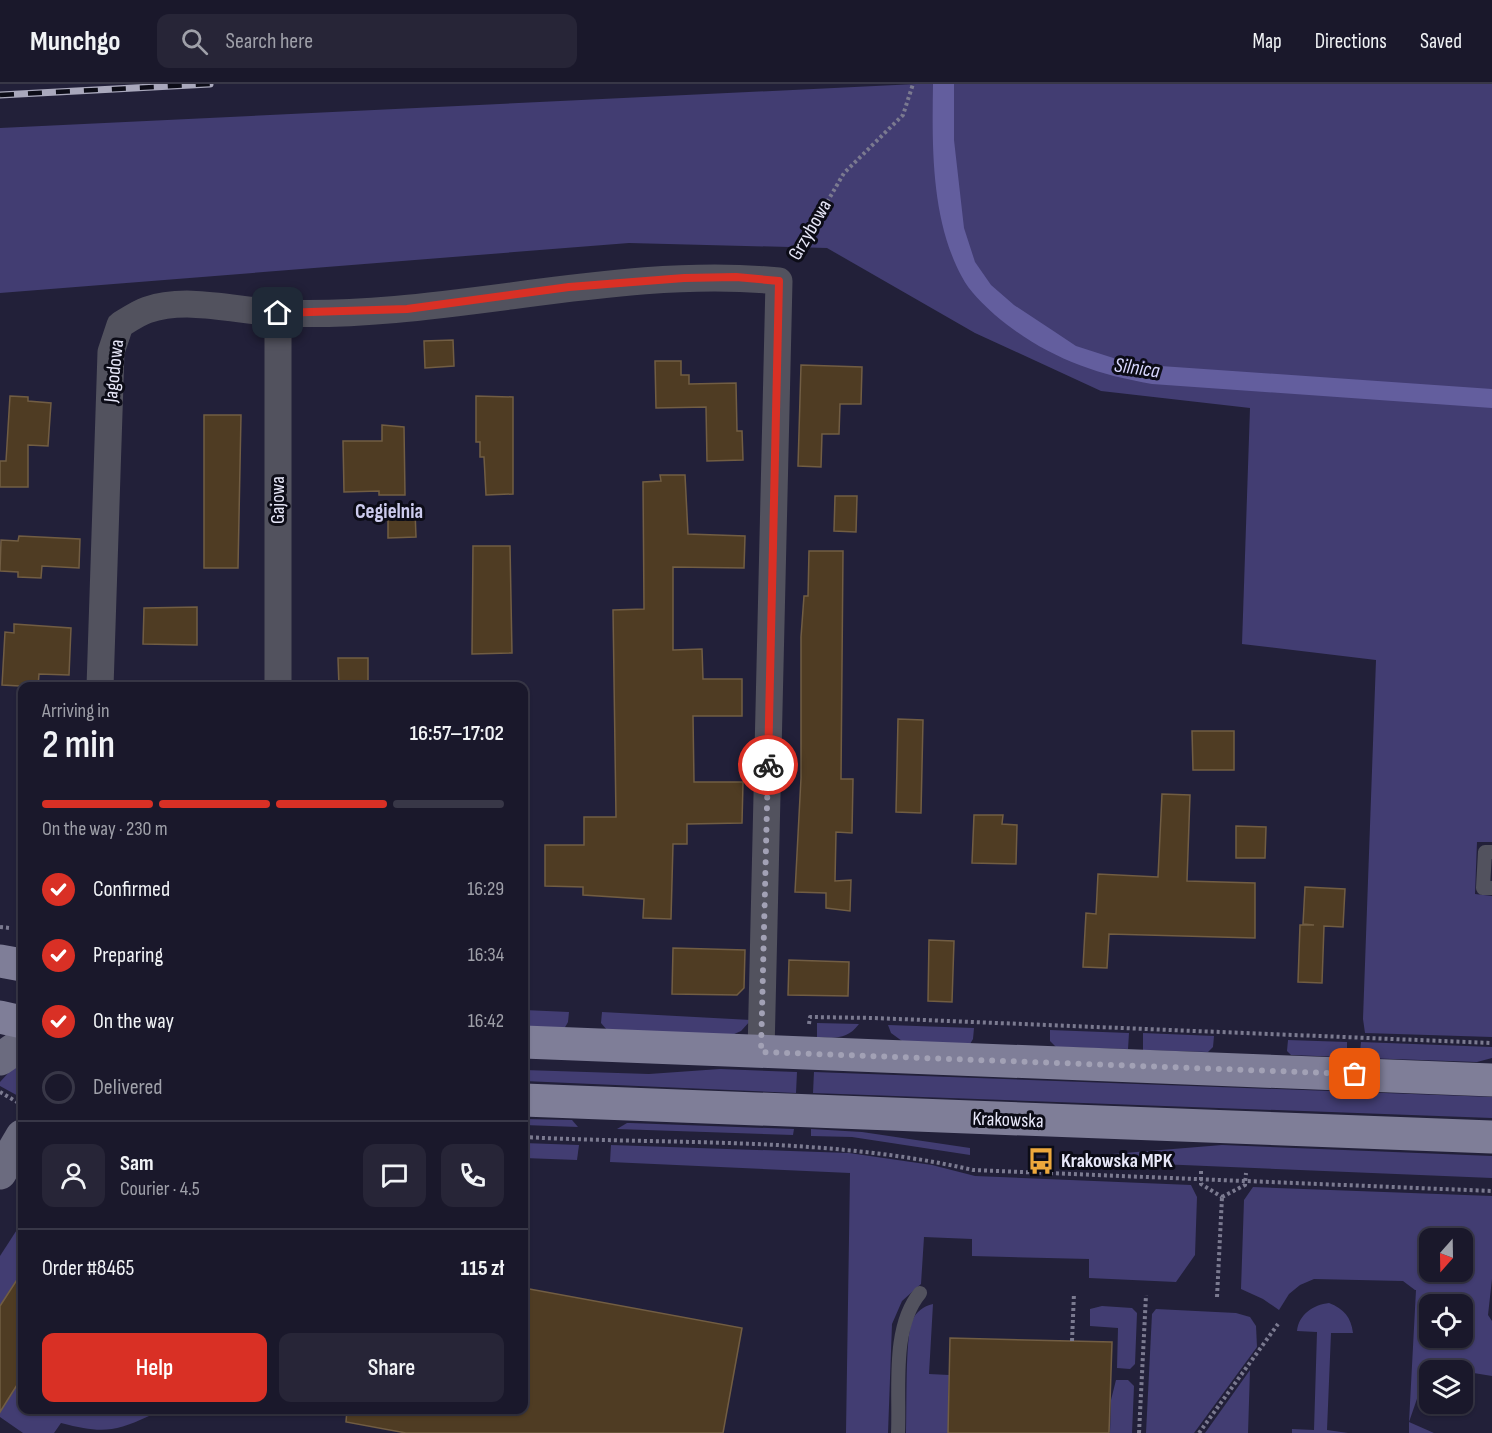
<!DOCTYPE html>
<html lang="en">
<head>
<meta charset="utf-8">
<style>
  :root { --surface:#1a182b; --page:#272537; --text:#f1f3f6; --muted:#9fa0a9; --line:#383747; --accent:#d93025 }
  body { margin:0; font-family:"Sofia Sans Condensed",sans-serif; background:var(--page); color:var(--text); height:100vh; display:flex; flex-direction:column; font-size:22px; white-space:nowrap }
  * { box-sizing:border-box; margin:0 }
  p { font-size:20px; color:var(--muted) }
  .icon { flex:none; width:33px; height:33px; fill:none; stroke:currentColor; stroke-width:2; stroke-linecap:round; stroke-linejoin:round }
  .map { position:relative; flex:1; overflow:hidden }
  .side { position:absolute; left:18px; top:598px; width:510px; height:732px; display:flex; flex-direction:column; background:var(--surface); border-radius:12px; box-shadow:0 2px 4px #0004,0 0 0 2px var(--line) }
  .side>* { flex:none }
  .needle { width:39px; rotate:200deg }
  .buttons { position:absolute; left:1419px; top:1144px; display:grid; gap:12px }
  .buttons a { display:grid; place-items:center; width:54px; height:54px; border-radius:12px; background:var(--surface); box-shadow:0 2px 4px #0004,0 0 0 2px var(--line); font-size:30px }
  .pin { position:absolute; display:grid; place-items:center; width:51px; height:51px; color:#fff; margin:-26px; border-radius:12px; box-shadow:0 3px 9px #0006 }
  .courier { position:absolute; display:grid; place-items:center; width:60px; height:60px; margin:-30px; border:4px solid #d93025; border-radius:50%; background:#fff; color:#222; box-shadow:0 2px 8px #0007 }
  .overview em { font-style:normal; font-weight:600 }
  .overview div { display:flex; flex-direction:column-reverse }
  .overview { display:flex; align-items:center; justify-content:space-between; height:102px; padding:0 24px }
  h1 { font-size:39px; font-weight:600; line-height:45px }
  .bar { display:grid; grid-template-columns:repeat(4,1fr); gap:9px 6px; align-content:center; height:72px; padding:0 24px }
  .bar i { height:8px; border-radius:4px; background:var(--line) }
  .bar .selected { background:var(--accent) }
  .bar p { grid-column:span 4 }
  .line { display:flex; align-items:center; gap:15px; padding:0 24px; border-top:2px solid var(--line) }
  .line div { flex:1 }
  .round { display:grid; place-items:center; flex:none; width:63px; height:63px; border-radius:12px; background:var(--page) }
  ol { padding:0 24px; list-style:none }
  li { display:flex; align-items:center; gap:18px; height:66px }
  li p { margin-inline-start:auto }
  li .icon { padding:6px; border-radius:50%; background:var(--accent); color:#fff; stroke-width:4 }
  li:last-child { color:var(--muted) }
  li i { width:33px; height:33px; border:3px solid var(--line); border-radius:50% }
  .button { display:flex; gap:12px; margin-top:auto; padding:12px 24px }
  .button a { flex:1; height:69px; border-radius:12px; background:var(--accent); color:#fff; font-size:24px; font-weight:600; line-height:69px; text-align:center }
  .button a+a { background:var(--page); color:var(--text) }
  header { display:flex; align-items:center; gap:36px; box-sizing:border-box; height:84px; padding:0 30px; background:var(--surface); border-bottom:2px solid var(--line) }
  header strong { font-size:28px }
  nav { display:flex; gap:33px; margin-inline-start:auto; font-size:21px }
  .search { width:420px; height:54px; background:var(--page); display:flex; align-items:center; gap:15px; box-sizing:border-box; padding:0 21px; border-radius:12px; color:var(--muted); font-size:22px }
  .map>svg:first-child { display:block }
  .green { fill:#423d72; fill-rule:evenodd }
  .water { fill:#635e9e }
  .building { fill:#4f3c23; stroke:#715d43; stroke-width:1.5 }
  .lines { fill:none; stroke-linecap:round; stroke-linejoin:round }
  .path { stroke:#7b7a90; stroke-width:4; stroke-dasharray:3 3; stroke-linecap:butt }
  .lane { stroke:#52525e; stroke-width:14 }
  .street { stroke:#52525e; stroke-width:27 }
  .secondary { stroke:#6b6b7f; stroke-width:33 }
  .primary { stroke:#7f7e98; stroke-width:33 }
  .rail-casing { stroke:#a9a8bc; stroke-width:7 }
  .rail { stroke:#0c0c17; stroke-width:4.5; stroke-dasharray:14; stroke-linecap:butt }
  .done { stroke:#a2a1b5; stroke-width:6; stroke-dasharray:0 10.8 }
  .route { stroke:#d93025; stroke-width:8 }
  .labels { text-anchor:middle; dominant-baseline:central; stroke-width:6; stroke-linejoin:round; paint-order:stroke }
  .street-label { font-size:20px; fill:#e7e7f8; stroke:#0c0c17 }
  .poi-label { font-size:20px; font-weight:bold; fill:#e7e7f8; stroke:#0c0c17; text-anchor:start }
  .water-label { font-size:21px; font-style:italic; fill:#d9d8ff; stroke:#0c0c17 }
  .neighbourhood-label { font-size:21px; font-weight:bold; fill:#cccbed; stroke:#0c0c17 }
</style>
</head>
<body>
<header>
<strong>Munchgo</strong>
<div class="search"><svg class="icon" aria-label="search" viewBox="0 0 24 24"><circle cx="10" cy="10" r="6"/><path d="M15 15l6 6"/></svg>Search here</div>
<nav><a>Map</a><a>Directions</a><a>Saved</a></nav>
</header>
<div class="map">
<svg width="1492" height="1349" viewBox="0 0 1492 1349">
  <rect width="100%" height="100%" fill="#222039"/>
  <g class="green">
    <polygon points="916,0 1492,0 1492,758 1477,758 1475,810 1492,812 1492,953 1365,949 1363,935 1376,576 1242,560 1250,324 1101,307 975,249 827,164 629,159 0,209 0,44"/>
    <polygon points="524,926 569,928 568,938 564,945 524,943"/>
    <polygon points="602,928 751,936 741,947 732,951 607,946 601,939"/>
    <path d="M817 939 859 940C847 956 835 954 817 953Z"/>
    <polygon points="888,941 974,944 973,955 970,960 902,957 891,949"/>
    <polygon points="1050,946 1129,949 1128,965 1056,963 1050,957"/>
    <polygon points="1143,949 1214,952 1213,963 1208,968 1143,966"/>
    <polygon points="1288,956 1347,958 1347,970 1342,973 1291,971 1287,967"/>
    <polygon points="1361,958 1492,963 1492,974 1477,978 1365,974 1360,968"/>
    <polygon points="22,974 22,1008 20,1013 0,1002 0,998"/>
    <polygon points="720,985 797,988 796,1009 524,997 524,986 649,990"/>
    <polygon points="814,988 1492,1013 1492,1034 813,1009"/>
    <polygon points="524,1035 572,1036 578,1043 524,1041"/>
    <polygon points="627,1039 630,1039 794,1045 793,1051 617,1045"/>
    <polygon points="811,1045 862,1048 970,1064 970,1071 852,1053 811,1052"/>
    <polygon points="524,1059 579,1061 577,1076 524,1074"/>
    <polygon points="611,1061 849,1069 932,1081 975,1092 1191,1101 1197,1113 1195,1171 1176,1198 1089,1194 1089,1175 972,1172 972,1155 924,1153 921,1200 902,1217 892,1240 888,1349 846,1349 850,1089 610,1078"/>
    <polygon points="1222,1061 1492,1072 1492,1094 1111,1078 1112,1070"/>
    <path d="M1253 1103 1492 1112V1195L1488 1231 1492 1237V1292L1449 1285 1430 1277 1409 1338 1434 1349H1409V1338L1416 1206H1415L1403 1197 1314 1195 1300 1201 1289 1210 1279 1226 1263 1215 1241 1205 1244 1116ZM1430 1155H1462V1188H1430ZM1430 1221H1462V1254H1430Z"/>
    <polygon points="22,1138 22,1188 0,1222 0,1172"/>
    <path d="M1329 1219C1344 1225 1351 1233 1353 1249H1331L1327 1346 1348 1349H1292V1345L1314 1346 1317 1248 1297 1247C1299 1230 1313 1221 1329 1219Z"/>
    <path d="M933 1220 929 1290 949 1291 948 1349H906C907 1326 905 1254 912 1237 916 1228 923 1222 933 1220Z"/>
    <polygon points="1102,1222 1132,1224 1137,1229 1135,1280 1130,1285 1117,1284 1118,1244 1090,1242 1090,1225"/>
    <polygon points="1156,1225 1236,1229 1250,1233 1256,1242 1257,1263 1194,1349 1146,1349 1152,1230"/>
    <polygon points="1250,1286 1248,1349 1205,1349"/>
    <path d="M22 1293V1326H152L149 1332C113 1349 100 1349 61 1339L54 1349H23L0 1333V1328Z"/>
    <polygon points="1116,1296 1128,1296 1134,1302 1132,1349 1110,1349 1111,1316"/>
  </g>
  <path class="water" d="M933 0H954V56L964 144 975 178 991 201 1014 221 1055 248 1076 262 1132 280 1492 305V324L1152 300C1092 290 1042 271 995 231 984 221 969 207 962 193 931 136 932 63 933 0Z"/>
  <g class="building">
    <polygon points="453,256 454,282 425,284 424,257"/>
    <polygon points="655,277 681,277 681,291 689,291 689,300 736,299 737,347 742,347 743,376 707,377 706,323 656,324"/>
    <polygon points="801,281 862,283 861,320 840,320 839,350 822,350 821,383 798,382"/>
    <polygon points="10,312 28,313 28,317 51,319 48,362 28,361 28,403 0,403 0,377 6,377"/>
    <polygon points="476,312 513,313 513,410 486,411 484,373 480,373 480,358 476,358"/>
    <polygon points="204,331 241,331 238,484 204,484"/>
    <polygon points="382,341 404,343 405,411 379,411 379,407 344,408 343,357 382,357"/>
    <polygon points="660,391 685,391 688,450 745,452 744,484 673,483 673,566 702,565 703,595 742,595 742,632 693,632 694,698 743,698 742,739 687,740 687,760 673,760 671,835 643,834 644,815 583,811 583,803 545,802 545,761 584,761 584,733 616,733 613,526 644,525 643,398 661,397"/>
    <polygon points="835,412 857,412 856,448 834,447"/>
    <polygon points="415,426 416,453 388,454 388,427"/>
    <polygon points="19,452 80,455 79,484 42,482 41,494 18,493 18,488 0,487 1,456 18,457"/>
    <polygon points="473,462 510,462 512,569 472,570"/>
    <polygon points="809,467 843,467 841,695 853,695 852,749 836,748 835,797 851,796 850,827 826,824 826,809 795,808 801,694 801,553 804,512 808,512"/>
    <polygon points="197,523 197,561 143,560 144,524"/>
    <polygon points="14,540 71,544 69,591 39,590 38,603 2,601 5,548 14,549"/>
    <polygon points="338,574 368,574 368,603 339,603"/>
    <polygon points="898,635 923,636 921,729 896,728"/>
    <polygon points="1192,647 1234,647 1234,686 1193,686"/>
    <polygon points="1162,710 1190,711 1187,797 1255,799 1255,854 1109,850 1107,884 1083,883 1086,829 1096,830 1098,790 1158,793"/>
    <polygon points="974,731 1003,731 1002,740 1017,741 1016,780 972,779"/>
    <polygon points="1236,742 1266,743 1265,774 1236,774"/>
    <polygon points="1305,803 1345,805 1343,843 1324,842 1322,899 1298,898 1300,841 1314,841 1303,840"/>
    <polygon points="929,856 954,857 952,918 928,917"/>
    <polygon points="673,864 745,866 744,904 737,911 672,910"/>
    <polygon points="789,876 849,878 848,912 788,911"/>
    <polygon points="22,1188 22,1293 0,1328 0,1222"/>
    <polygon points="524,1204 742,1244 723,1349 406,1349 346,1338 347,1326 524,1326"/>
    <polygon points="950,1254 1112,1258 1109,1349 948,1349"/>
  </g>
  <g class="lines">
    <g class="path">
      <polyline points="794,175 844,89 903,31 913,0"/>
      <polyline points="0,843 10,844"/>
      <polyline points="809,940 810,933 874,934 1492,959"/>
      <polyline points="0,1008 17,1018"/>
      <path d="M524 1053C673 1061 826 1052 973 1086L1492 1107"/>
      <polyline points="1201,1087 1201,1100 1222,1113"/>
      <polyline points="1222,1113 1245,1101 1246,1089"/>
      <polyline points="1217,1213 1222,1113"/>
      <polyline points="1072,1257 1074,1209"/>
      <polyline points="1139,1349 1146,1211"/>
      <polyline points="1199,1349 1278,1240"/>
    </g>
    <g class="lane">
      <polyline points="1492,768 1485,768 1483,804 1492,804"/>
      <path d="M898 1349C900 1305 891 1244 920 1209"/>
    </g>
    <g class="street">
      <path d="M100 603 111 268 120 241C128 236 138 229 147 226 187 212 237 227 278 229 446 236 611 181 779 197L761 968"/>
      <polyline points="278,603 278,229"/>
    </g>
    <g class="secondary">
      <polyline points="0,975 22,960"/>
      <polyline points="0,1089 22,1052"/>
    </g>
    <g class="primary">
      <polyline points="0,877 22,881"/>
      <polyline points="0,933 22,938"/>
      <polyline points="524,958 1492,996"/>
      <polyline points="524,1016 1492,1053"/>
    </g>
    <defs>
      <polyline id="rail" points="0,11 210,0"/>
    </defs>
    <use href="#rail" class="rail-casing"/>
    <use href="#rail" class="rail"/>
  </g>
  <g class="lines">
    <polyline class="done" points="768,681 761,968 1355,990"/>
    <polyline class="route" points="278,229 407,225 569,203 684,194 736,193 779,197 768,681"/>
  </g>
  <defs>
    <symbol id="bus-bare" viewBox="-9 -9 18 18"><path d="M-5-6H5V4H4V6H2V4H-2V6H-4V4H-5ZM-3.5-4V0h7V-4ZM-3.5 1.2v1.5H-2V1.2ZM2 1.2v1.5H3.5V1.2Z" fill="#eda83c" stroke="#0c0c17" stroke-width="2.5" paint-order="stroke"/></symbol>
  </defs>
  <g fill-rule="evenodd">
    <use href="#bus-bare" x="1022" y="1058" width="38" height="38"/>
  </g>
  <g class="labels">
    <g class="street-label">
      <text transform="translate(810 146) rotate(-60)">Grzybowa</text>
      <text transform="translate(114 287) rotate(-84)">Jagodowa</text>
      <text transform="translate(278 416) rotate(-90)">Gajowa</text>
      <text transform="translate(1008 1036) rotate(2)">Krakowska</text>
    </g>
    <g class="poi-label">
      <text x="1061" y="1077">Krakowska MPK</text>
    </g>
    <g class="water-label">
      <text transform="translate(1137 284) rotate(8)">Silnica</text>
    </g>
    <g class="neighbourhood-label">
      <text x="389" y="427">Cegielnia</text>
    </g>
  </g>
</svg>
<div class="buttons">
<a><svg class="needle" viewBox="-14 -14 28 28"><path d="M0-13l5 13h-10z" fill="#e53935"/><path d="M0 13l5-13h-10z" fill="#9fa0a9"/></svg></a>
<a><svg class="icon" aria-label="locate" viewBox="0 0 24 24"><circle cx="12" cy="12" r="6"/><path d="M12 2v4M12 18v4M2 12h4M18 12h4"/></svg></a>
<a><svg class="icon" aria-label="layers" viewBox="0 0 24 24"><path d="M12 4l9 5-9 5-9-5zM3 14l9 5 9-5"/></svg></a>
</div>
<div class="pin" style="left:1355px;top:990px;background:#ea580c"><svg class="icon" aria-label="bag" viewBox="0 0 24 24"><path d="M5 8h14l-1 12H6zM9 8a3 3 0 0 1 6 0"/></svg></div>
<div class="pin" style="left:278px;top:229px;background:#1f2937"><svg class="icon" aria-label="home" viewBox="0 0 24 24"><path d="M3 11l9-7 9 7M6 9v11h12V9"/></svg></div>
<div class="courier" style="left:768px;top:681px"><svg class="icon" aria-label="bike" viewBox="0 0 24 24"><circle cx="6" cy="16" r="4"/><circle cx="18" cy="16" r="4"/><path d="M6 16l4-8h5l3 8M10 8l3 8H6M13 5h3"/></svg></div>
<section class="side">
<div class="overview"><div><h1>2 min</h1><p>Arriving in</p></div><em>16:57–17:02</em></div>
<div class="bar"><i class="selected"></i><i class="selected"></i><i class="selected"></i><i></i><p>On the way · 230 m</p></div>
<ol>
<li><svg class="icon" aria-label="check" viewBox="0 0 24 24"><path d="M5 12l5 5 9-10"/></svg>Confirmed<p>16:29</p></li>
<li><svg class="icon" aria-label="check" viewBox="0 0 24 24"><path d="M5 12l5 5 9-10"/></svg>Preparing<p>16:34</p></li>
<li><svg class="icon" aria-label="check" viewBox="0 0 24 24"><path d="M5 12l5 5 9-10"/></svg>On the way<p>16:42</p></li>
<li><i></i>Delivered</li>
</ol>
<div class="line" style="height:108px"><a class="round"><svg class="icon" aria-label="person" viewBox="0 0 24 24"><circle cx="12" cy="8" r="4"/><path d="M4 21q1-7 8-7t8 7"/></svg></a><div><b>Sam</b><p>Courier · 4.5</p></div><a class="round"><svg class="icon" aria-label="chat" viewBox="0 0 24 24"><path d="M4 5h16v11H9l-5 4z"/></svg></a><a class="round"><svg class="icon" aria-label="phone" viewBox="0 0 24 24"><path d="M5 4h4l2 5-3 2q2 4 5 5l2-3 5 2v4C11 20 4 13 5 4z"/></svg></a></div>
<div class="line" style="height:78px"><div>Order #8465</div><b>115 zł</b></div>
<div class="button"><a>Help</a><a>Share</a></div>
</section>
</div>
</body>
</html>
